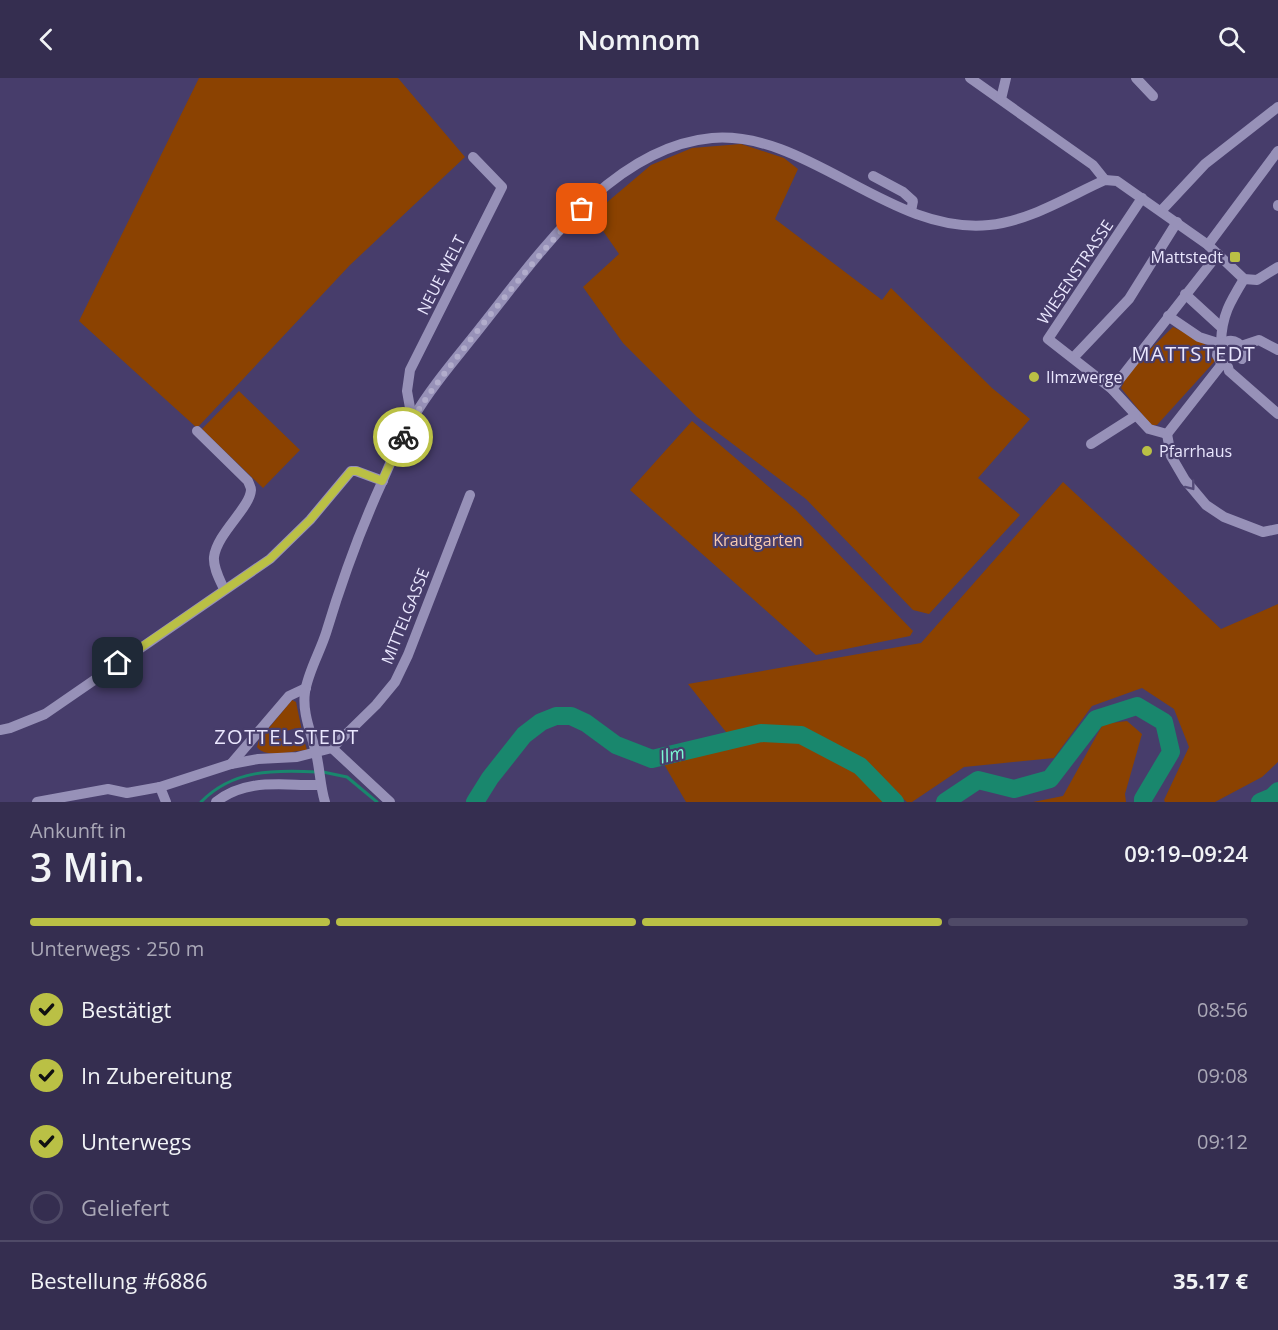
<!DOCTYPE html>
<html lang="de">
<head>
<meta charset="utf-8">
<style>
  :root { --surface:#352e50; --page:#3d3657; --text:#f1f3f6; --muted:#aaa8b7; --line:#4f4a67; --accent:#bac045 }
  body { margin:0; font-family:"Open Sans",sans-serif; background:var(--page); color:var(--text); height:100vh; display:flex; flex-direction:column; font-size:22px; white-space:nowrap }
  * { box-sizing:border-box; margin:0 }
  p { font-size:20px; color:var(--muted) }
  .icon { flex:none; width:33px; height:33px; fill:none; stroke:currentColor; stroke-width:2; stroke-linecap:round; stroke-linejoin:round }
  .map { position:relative; height:724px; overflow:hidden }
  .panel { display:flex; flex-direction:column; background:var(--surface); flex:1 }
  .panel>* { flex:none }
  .pin { position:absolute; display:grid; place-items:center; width:51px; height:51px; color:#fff; margin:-26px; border-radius:12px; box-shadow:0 3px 9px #0006 }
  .courier { position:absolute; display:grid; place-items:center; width:60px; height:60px; margin:-30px; border:4px solid #bac045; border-radius:50%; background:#fff; color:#222; box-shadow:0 2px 8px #0007 }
  .headline em { font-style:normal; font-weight:600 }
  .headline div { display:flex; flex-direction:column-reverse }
  .headline { display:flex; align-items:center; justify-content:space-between; height:102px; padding:0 30px }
  h1 { font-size:39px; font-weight:600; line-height:45px }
  .bar { display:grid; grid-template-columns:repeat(4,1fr); gap:9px 6px; align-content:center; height:72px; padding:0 30px }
  .bar i { height:8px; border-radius:4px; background:var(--line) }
  .bar .selected { background:var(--accent) }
  .bar p { grid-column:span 4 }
  .line { display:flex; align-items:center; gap:15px; padding:0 30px; border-top:2px solid var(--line) }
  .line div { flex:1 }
  ol { padding:0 30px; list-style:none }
  li { display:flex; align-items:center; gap:18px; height:66px }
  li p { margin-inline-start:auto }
  li .icon { padding:6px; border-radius:50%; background:var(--accent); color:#111; stroke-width:4 }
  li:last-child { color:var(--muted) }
  li i { width:33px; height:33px; border:3px solid var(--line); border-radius:50% }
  header { display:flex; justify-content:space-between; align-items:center; height:78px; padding:0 30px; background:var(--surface); font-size:27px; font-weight:600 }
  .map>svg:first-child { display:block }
  .green { fill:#8b4201 }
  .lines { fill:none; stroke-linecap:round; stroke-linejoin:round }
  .stream { stroke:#19876d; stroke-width:3 }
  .river { stroke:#19876d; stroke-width:18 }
  .minor { stroke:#9791b8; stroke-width:10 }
  .oneway { stroke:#534a77 }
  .done { stroke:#b1accb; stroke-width:6; stroke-dasharray:0 10.8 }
  .route { stroke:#bac045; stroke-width:8 }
  .poi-dot { fill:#bac045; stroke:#473d6b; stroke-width:2 }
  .labels { text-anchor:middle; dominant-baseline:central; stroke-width:4.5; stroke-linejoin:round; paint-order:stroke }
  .poi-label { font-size:16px; fill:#eae7fe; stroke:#473d6b; text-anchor:start }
  .street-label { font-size:16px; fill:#eae7fe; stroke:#473d6b }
  .park-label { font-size:16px; fill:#f7caaf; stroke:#473d6b }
  .water-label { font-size:18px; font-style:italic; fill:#7bfad5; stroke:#473d6b }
  .quarter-label { font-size:20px; letter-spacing:1.5px; fill:#eae7fe; stroke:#473d6b }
</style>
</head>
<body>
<header><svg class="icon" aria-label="back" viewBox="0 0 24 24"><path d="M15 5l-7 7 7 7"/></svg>Nomnom<svg class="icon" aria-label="search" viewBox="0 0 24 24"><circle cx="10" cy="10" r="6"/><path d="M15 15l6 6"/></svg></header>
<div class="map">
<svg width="1278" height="724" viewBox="0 0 1278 724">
  <rect width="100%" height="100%" fill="#473d6b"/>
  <g class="green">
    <polygon points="199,0 398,0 465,79 350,187 197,350 79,243"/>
    <polygon points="741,66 784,80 798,91 775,141 882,222 891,210 992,310 1030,341 978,400 1020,437 929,536 913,532 806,421 697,339 623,265 583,209 619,176 592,137 651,87 692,70"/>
    <polygon points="1173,249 1204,264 1209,277 1215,283 1157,347 1151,347 1121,310 1131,290"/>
    <polygon points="239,313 300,372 263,410 202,351"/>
    <polygon points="692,343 796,432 913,553 910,558 816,577 630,412"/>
    <polygon points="1063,404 1221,551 1278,526 1278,684 1262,699 1215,724 1165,724 1164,722 1189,669 1174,631 1142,610 1092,628 1054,680 964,689 912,724 907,724 861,687 800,656 760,653 732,659 726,654 688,606 921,565"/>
    <path d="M292 622 296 624 302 653 298 654 296 650 280 655 283 667 304 662 307 672C292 673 266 681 257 669L259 662Z"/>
    <polygon points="1127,643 1142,656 1125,716 1126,724 1033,724 1063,718 1103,646"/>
    <polygon points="762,657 800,659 858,690 890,724 686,724 661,681"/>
  </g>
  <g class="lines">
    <g class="stream">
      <polyline points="323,694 347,699 377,724"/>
      <path d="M201 724C233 691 274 692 317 694"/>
    </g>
    <g class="river">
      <polyline points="475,724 490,700 524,657 541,644 556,638 571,638 586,645 616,667 652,681 761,655 801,657 860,688 895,724"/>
      <polyline points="945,724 978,702 1014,711 1050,701 1096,641 1137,628 1164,644 1171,674 1143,721 1143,724"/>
      <polyline points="1260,724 1272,719 1278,713"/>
    </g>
    <g class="minor">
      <polyline points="970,0 1093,87 1105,102"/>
      <polyline points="1136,0 1153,18"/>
      <polyline points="1001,21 1006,0"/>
      <polyline points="873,98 903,114 913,123 911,133"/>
      <polyline points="1142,120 1048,261 1112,311 1149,351 1167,356 1222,286"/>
      <polyline points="1278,127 1278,128"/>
      <polyline points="1161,133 1205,86 1278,29"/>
      <polyline points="1208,167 1278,73"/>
      <path d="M1244 201C1230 224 1222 237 1221 264 1221 268 1217 272 1217 277L1221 285 1228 289 1229 293 1278 336"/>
      <polyline points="1185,216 1221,249"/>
      <polyline points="1168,238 1199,259 1221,266"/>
      <path d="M1221 266C1234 258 1245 266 1242 281"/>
      <polyline points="1241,268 1259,262 1278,272"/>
      <polyline points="1073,280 1129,221 1177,144"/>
      <polyline points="1112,311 1218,176"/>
      <polyline points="412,341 407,313 410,292 502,109 473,79"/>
      <path d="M197 353 248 403C249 406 251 409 251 412 250 430 217 455 214 479 213 490 220 502 224 511"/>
      <polyline points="1167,356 1171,378 1185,402 1206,427 1224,439 1263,454 1278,451"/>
      <polyline points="1091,366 1135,338"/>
      <polyline points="0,652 10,650 45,636 270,481 310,442 351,393 356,393 383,403"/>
      <polyline points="332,670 390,724"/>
      <polyline points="231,686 289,618 306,610"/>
      <polyline points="37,724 108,711 127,715 160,709"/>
      <polyline points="166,724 160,709 231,686 258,681 297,679 332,670 376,627 395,604 408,577 470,417"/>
      <path d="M216 724C247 699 284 708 320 707"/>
      <path d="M325 724C320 708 320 691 316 675 311 654 302 635 305 614 308 594 320 574 326 555 342 502 360 452 383 402 392 381 401 359 413 340 433 306 460 276 484 245 541 173 613 69 712 60 808 52 890 157 989 147 1030 143 1069 118 1105 102L1117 103 1208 167 1244 201 1257 202 1278 189"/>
    </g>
  </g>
  <defs><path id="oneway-chevron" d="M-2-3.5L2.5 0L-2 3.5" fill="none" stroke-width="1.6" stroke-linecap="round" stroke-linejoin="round" transform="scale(1.5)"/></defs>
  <use class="oneway" href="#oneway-chevron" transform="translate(1191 408) rotate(52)"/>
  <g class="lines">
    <path class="done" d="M403 359C421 323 447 293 471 261 507 216 542 172 582 131"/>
    <polyline class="route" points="118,585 270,481 310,442 351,393 357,393 382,403 403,359"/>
  </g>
  <g class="poi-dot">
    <rect x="1229" y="173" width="12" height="12" rx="3"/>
    <circle cx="1034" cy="299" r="6"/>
    <circle cx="1147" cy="373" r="6"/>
  </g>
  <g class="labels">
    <g class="poi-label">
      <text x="1223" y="179" text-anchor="end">Mattstedt</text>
      <text x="1046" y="299">Ilmzwerge</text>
      <text x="1159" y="373">Pfarrhaus</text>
    </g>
    <g class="street-label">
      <text transform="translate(1075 194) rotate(-56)">WIESENSTRASSE</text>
      <text transform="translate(441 197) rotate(-63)">NEUE WELT</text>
      <text transform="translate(405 538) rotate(-68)">MITTELGASSE</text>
    </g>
    <g class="park-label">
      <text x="758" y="462">Krautgarten</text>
    </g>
    <g class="water-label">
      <text transform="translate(672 676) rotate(-13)">Ilm</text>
    </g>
    <g class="quarter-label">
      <text x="1194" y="275">MATTSTEDT</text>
      <text x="287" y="658">ZOTTELSTEDT</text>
    </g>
  </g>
</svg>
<div class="pin" style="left:582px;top:131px;background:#ea580c"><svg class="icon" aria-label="bag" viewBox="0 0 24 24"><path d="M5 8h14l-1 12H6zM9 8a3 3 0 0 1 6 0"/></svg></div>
<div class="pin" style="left:118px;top:585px;background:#1f2937"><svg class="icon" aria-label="home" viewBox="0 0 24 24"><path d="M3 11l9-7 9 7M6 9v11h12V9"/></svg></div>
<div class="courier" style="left:403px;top:359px"><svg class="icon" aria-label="bike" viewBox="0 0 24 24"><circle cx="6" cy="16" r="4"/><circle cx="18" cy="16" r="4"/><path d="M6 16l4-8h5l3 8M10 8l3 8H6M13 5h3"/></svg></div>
</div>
<section class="panel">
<div class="headline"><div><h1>3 Min.</h1><p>Ankunft in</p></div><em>09:19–09:24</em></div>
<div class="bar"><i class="selected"></i><i class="selected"></i><i class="selected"></i><i></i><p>Unterwegs · 250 m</p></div>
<ol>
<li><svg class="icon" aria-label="check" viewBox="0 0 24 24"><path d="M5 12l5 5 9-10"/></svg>Bestätigt<p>08:56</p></li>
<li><svg class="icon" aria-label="check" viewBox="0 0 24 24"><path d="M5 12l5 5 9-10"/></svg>In Zubereitung<p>09:08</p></li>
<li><svg class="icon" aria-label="check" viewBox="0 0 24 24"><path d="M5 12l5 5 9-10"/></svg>Unterwegs<p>09:12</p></li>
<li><i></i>Geliefert</li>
</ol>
<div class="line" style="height:78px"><div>Bestellung #6886</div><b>35.17 €</b></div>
</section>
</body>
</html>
